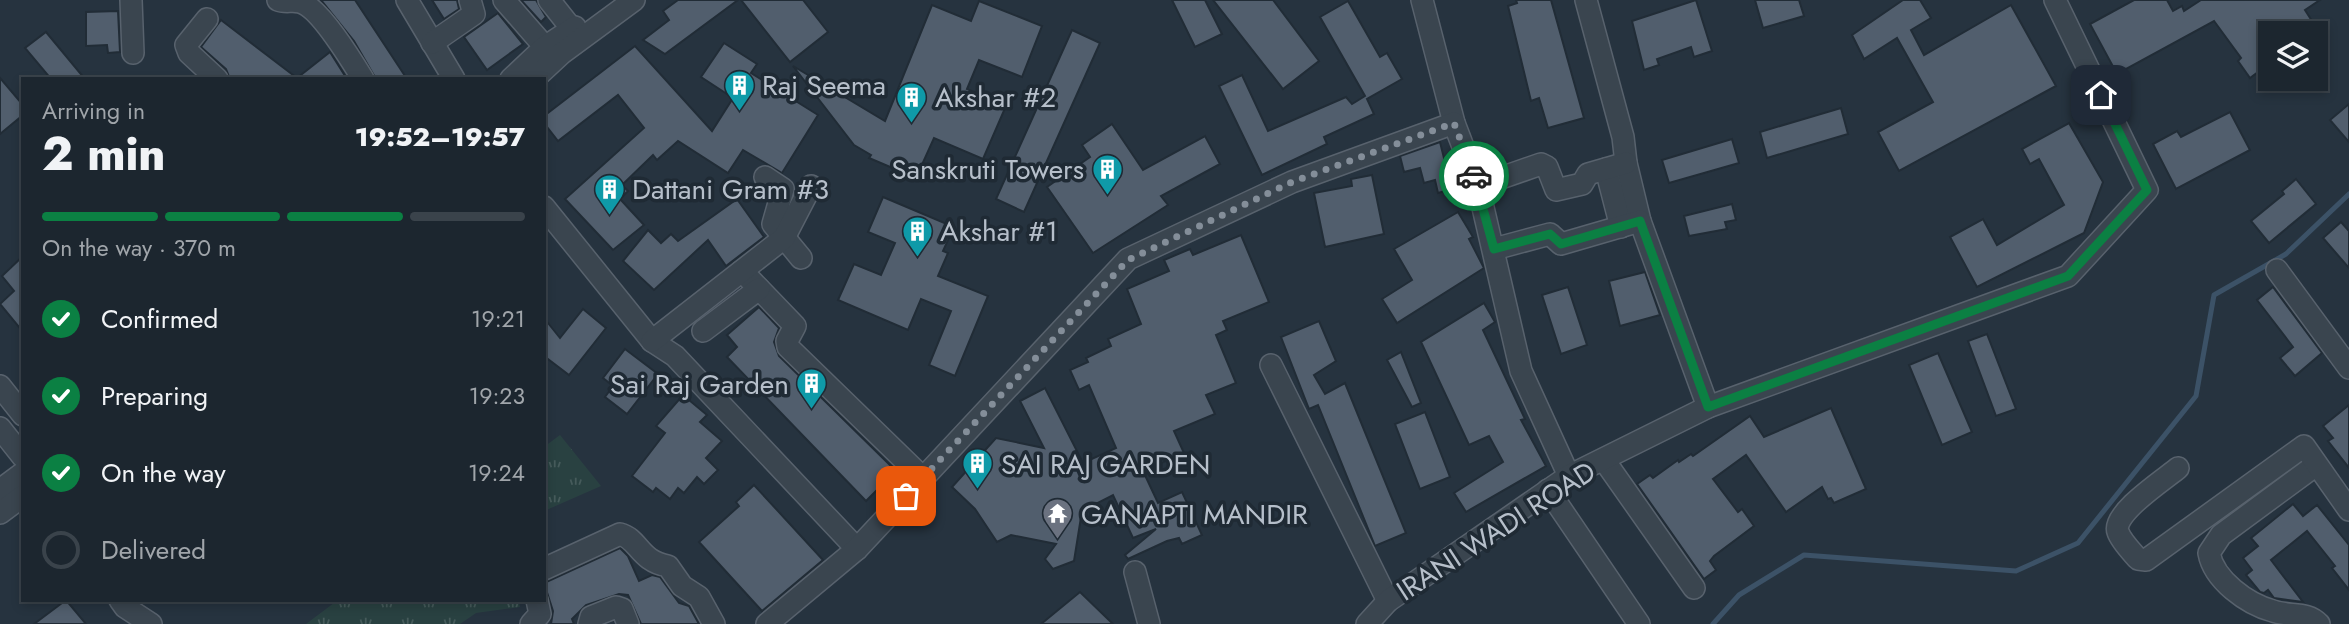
<!DOCTYPE html>
<html lang="en">
<head>
<meta charset="utf-8">
<style>
  :root { --surface:#1c262f; --page:#29323b; --text:#f1f3f6; --muted:#a0a5aa; --line:#3a434b; --accent:#0b8043 }
  body { margin:0; font-family:Jost,sans-serif; background:var(--page); color:var(--text); height:100vh; display:flex; flex-direction:column; font-size:26px; white-space:nowrap }
  * { box-sizing:border-box; margin:0 }
  p { font-size:23px; color:var(--muted) }
  .icon { flex:none; width:38px; height:38px; fill:none; stroke:currentColor; stroke-width:2; stroke-linecap:round; stroke-linejoin:round }
  .map { position:relative; flex:1; overflow:hidden }
  .sheet { position:absolute; left:21px; top:77px; width:525px; height:525px; display:flex; flex-direction:column; background:var(--surface); border-radius:0px; box-shadow:0 4px 10px #0003,0 0 0 2px var(--line) }
  .sheet>* { flex:none }
  .tools { position:absolute; left:2258px; top:21px; display:grid; gap:14px }
  .tools a { display:grid; place-items:center; width:70px; height:70px; border-radius:0px; background:var(--surface); box-shadow:0 4px 10px #0003,0 0 0 2px var(--line); font-size:35px }
  .pin { position:absolute; display:grid; place-items:center; width:60px; height:60px; color:#fff; margin:-30px; border-radius:14px; box-shadow:0 4px 10px #0006 }
  .courier { position:absolute; display:grid; place-items:center; width:70px; height:70px; margin:-35px; border:5px solid #0b8043; border-radius:50%; background:#fff; color:#222; box-shadow:0 2px 9px #0007 }
  .summary em { font-style:normal; font-weight:800 }
  .summary div { display:flex; flex-direction:column-reverse }
  .summary { display:flex; align-items:center; justify-content:space-between; height:119px; padding:0 21px }
  h1 { font-size:46px; font-weight:800; line-height:52px }
  .bar { display:grid; grid-template-columns:repeat(4,1fr); gap:10px 7px; align-content:center; height:84px; padding:0 21px }
  .bar i { height:9px; border-radius:5px; background:var(--line) }
  .bar .active { background:var(--accent) }
  .bar p { grid-column:span 4 }
  ol { padding:0 21px; list-style:none }
  li { display:flex; align-items:center; gap:21px; height:77px }
  li p { margin-inline-start:auto }
  li .icon { padding:7px; border-radius:50%; background:var(--accent); color:#fff; stroke-width:4 }
  li:last-child { color:var(--muted) }
  li i { width:38px; height:38px; border:4px solid var(--line); border-radius:50% }
  .map>svg:first-child { display:block }
  .park { fill:url(#park-tufts) }
  .lines { fill:none; stroke-linecap:round; stroke-linejoin:round }
  .stream { stroke:#3c5267; stroke-width:5 }
  .building { fill:#515e6d; stroke:#212c36; stroke-width:2 }
  .minor-casing { stroke:#58626d; stroke-width:24 }
  .minor { stroke:#3a454f; stroke-width:21 }
  .done { stroke:#848e99; stroke-width:7; stroke-dasharray:0 12.6 }
  .route { stroke:#0b8043; stroke-width:9 }
  .labels { text-anchor:middle; dominant-baseline:central; stroke-width:7; stroke-linejoin:round; paint-order:stroke }
  .poi-label { font-size:28px; fill:#b6bfca; stroke:#1f2a34; text-anchor:start }
  .street-label { font-size:28px; fill:#b6bfca; stroke:#1f2a34 }
</style>
</head>
<body>
<div class="map">
<svg width="2349" height="624" viewBox="0 0 2349 624">
  <defs>
    <pattern id="park-tufts" width="24" height="20" patternUnits="userSpaceOnUse" patternTransform="scale(1.75)"><rect width="24" height="20" fill="#294141"/><path d="M3 7l-1-3M5 7V3M7 7l1-3M15 17l-1-3M17 17v-4M19 17l1-3" fill="none" stroke="#465b5b"/></pattern>
  </defs>
  <rect width="100%" height="100%" fill="#26333f"/>
  <g class="park">
    <polygon points="560,435 601,486 544,511 544,447"/>
    <polygon points="338,600 518,600 520,607 476,613 460,624 306,624"/>
  </g>
  <g class="lines">
    <polyline class="stream" points="1713,624 1739,595 1804,555 2016,571 2078,543 2196,396 2214,295 2286,254 2349,194"/>
  </g>
  <g class="building">
    <polygon points="321,0 355,0 407,79 376,79 354,41"/>
    <polygon points="432,0 457,0 459,9 444,19"/>
    <polygon points="521,0 536,0 546,17 541,22"/>
    <polygon points="678,0 738,0 665,54 643,40 669,20 663,11"/>
    <polygon points="741,0 803,0 828,32 790,62"/>
    <polygon points="1172,0 1205,0 1222,34 1195,47"/>
    <polygon points="1213,0 1273,0 1319,61 1283,89"/>
    <polygon points="1516,0 1551,0 1584,118 1548,128 1539,98 1531,101 1508,6 1517,3"/>
    <polygon points="1696,0 1712,51 1694,57 1691,47 1657,59 1659,65 1644,70 1632,21"/>
    <polygon points="1755,0 1799,0 1804,16 1763,28"/>
    <polygon points="1903,0 1920,0 1931,18 1911,30 1924,55 2011,5 2056,86 1899,171 1878,132 1933,102 1897,38 1864,59 1852,35"/>
    <polygon points="2134,0 2167,0 2173,11 2182,6 2184,11 2201,0 2320,0 2305,10 2312,21 2295,32 2292,27 2284,33 2270,33 2270,43 2261,49 2270,63 2250,78 2238,61 2241,58 2214,21 2117,74 2090,24"/>
    <polygon points="979,1 1042,26 1022,77 979,60 967,89 1006,106 983,159 934,138 916,178 869,158 871,155 854,145 793,66 885,121 932,5 971,21"/>
    <polygon points="1348,1 1380,57 1387,53 1402,79 1367,99 1374,114 1324,137 1327,144 1262,175 1219,86 1242,75 1268,131 1346,97 1352,104 1365,96 1320,17"/>
    <polygon points="118,11 120,52 108,53 107,45 86,46 86,12"/>
    <polygon points="498,13 523,44 487,70 464,37"/>
    <polygon points="221,20 297,78 330,52 347,79 230,79 226,69 201,47"/>
    <polygon points="1072,30 1100,43 1024,212 996,199"/>
    <polygon points="46,32 85,79 51,79 25,48"/>
    <polygon points="724,43 757,64 751,73 818,115 782,173 743,150 728,173 678,141 657,160 653,155 622,185 628,191 620,199 644,225 613,250 565,199 644,128 618,95 558,141 544,123 544,116 635,46 712,131 733,98 701,77"/>
    <polygon points="0,78 23,105 23,115 0,134"/>
    <polygon points="2349,104 2349,142 2330,120"/>
    <polygon points="1841,108 1848,134 1767,158 1760,132"/>
    <polygon points="2230,112 2250,150 2176,189 2153,144 2177,131 2181,137"/>
    <polygon points="2069,123 2103,182 2084,233 1977,287 1950,237 1983,219 1997,245 2064,205 2039,159 2030,164 2022,149"/>
    <polygon points="1112,124 1143,170 1205,136 1220,164 1161,196 1168,205 1093,253 1047,187 1090,157 1082,145"/>
    <polygon points="1732,139 1739,163 1669,183 1662,160"/>
    <polygon points="1440,142 1445,162 1450,161 1456,188 1438,193 1435,180 1424,183 1420,168 1404,172 1400,156"/>
    <polygon points="1372,175 1384,234 1325,247 1314,193 1352,186 1351,179"/>
    <polygon points="2296,179 2316,204 2269,243 2251,221 2284,194 2282,191"/>
    <polygon points="883,197 954,227 943,251 948,253 938,276 988,296 955,376 929,365 951,311 921,299 908,330 838,300 854,264 881,275 895,243 868,232"/>
    <polygon points="737,199 764,237 726,266 708,240 654,290 623,261 648,230 661,243 671,234 678,241"/>
    <polygon points="1732,204 1736,220 1725,222 1727,229 1689,236 1684,216"/>
    <polygon points="1458,212 1473,237 1469,239 1484,268 1397,323 1382,299 1412,280 1394,249"/>
    <polygon points="2341,222 2349,231 2349,268 2323,238"/>
    <polygon points="1241,235 1269,302 1223,321 1227,330 1216,335 1236,383 1206,395 1215,414 1174,431 1184,453 1143,471 1158,503 1182,492 1202,535 1182,544 1179,538 1167,541 1128,559 1125,555 1156,529 1133,538 1113,495 1082,511 1074,561 1053,569 1045,559 1056,544 1011,535 997,542 975,509 952,487 996,438 1044,448 1020,401 1045,388 1083,463 1116,448 1089,385 1079,390 1070,370 1088,362 1086,358 1111,346 1108,339 1141,324 1127,289 1169,271 1164,260 1190,249 1193,255"/>
    <polygon points="23,256 23,332 0,304 14,291 2,276"/>
    <polygon points="1645,272 1660,315 1620,326 1609,281"/>
    <polygon points="1568,287 1587,345 1561,354 1542,295"/>
    <polygon points="2273,287 2322,353 2295,376 2280,358 2293,347 2257,300"/>
    <polygon points="1484,303 1495,322 1483,330 1525,419 1521,420 1546,466 1466,512 1454,493 1503,462 1489,436 1469,445 1421,342"/>
    <polygon points="759,307 779,328 774,342 779,356 896,471 866,501 727,357 737,347 727,335"/>
    <polygon points="583,309 606,328 569,375 544,356 544,318 560,338"/>
    <polygon points="1319,321 1336,361 1314,375 1325,394 1345,383 1406,533 1375,546 1318,405 1309,409 1281,337"/>
    <polygon points="1987,334 2016,409 1996,416 1968,341"/>
    <polygon points="625,349 658,374 627,414 605,397 613,386 603,378"/>
    <polygon points="1401,352 1421,403 1412,407 1387,360"/>
    <polygon points="1938,353 1972,432 1942,445 1909,365"/>
    <polygon points="683,395 707,415 700,422 722,441 706,458 718,470 704,484 697,477 684,493 678,488 670,499 656,488 653,492 632,476 665,433 656,426"/>
    <polygon points="2349,405 2349,468 2328,441 2333,438 2323,426"/>
    <polygon points="1831,408 1866,489 1834,503 1831,498 1828,499 1822,487 1786,512 1746,455 1713,479 1738,512 1742,509 1754,526 1714,556 1710,561 1716,570 1704,579 1637,484 1650,475 1653,478 1678,460 1679,462 1691,454 1693,456 1750,416 1764,437"/>
    <polygon points="1425,412 1450,477 1420,489 1395,424"/>
    <polygon points="754,485 823,560 762,611 699,542 739,506 736,502"/>
    <polygon points="2293,504 2303,516 2317,505 2349,545 2349,590 2332,568 2335,566 2307,531 2271,560 2303,602 2274,598 2268,590 2264,593 2260,592 2246,575 2252,570 2243,558 2258,546 2251,538"/>
    <polygon points="620,548 628,556 639,581 652,575 660,577 679,603 689,606 699,624 641,624 628,595 619,594 586,605 572,619 574,624 551,624 553,611 544,583"/>
    <polygon points="1080,592 1113,624 1041,624"/>
    <polygon points="66,600 86,624 34,624"/>
  </g>
  <g class="lines">
    <defs>
      <g id="minor">
        <polyline points="131,0 133,53"/>
        <path d="M278 0C285 3 292 0 300 2 319 7 352 61 363 79"/>
        <polyline points="407,0 454,79"/>
        <polyline points="504,0 545,47"/>
        <polyline points="549,0 572,29"/>
        <polyline points="1422,0 1454,123 1478,186 1521,371 1569,476"/>
        <polyline points="1586,0 1623,137 1626,163 1640,221 1708,407"/>
        <polyline points="207,19 186,45 189,53 217,79"/>
        <polyline points="432,43 474,14 470,0"/>
        <polyline points="511,79 545,47 575,27"/>
        <polyline points="534,79 562,53 634,0"/>
        <polyline points="1606,169 1621,227"/>
        <polyline points="765,177 783,189 773,224 801,258"/>
        <polyline points="1478,186 1541,164 1547,167 1556,190 1582,184 1588,174 1626,163"/>
        <polyline points="544,207 652,341 675,356 857,549"/>
        <polyline points="1494,249 1550,234 1561,244 1640,221"/>
        <polyline points="2277,270 2349,368"/>
        <polyline points="742,271 795,326 787,341 788,347 923,478"/>
        <polyline points="703,331 759,289"/>
        <polyline points="652,341 784,238 811,186"/>
        <polyline points="1271,365 1388,601"/>
        <polyline points="0,386 23,415"/>
        <polyline points="0,428 23,457"/>
        <polyline points="1604,460 1694,588"/>
        <path d="M2316 465 2221 535 2209 553C2214 580 2247 604 2273 611 2290 617 2307 611 2319 624"/>
        <path d="M2178 468C2165 479 2111 514 2118 532 2121 541 2132 552 2138 559L2146 560 2304 446 2349 510"/>
        <polyline points="0,490 23,473"/>
        <polyline points="1548,490 1639,624"/>
        <polyline points="0,513 23,496"/>
        <path d="M544 569 620 534C639 539 639 561 668 566L682 586 699 597 714 624"/>
        <polyline points="1135,572 1149,624"/>
        <polyline points="120,600 125,607 151,624"/>
        <polyline points="531,624 540,614 537,600"/>
        <polyline points="589,624 591,617 616,607 622,609 628,624"/>
        <polyline points="767,624 857,549 1128,259 1292,182 1454,123"/>
        <polyline points="1367,624 1388,601 1569,476 1708,407 2068,276 2147,190 2055,0"/>
      </g>
    </defs>
    <use href="#minor" class="minor-casing"/>
    <use href="#minor" class="minor"/>
  </g>
  <g class="lines">
    <polyline class="done" points="906,496 1128,260 1292,182 1454,123 1474,176"/>
    <polyline class="route" points="1474,176 1494,249 1550,234 1561,244 1640,221 1708,407 2068,276 2147,190 2101,95"/>
  </g>
  <defs>
    <symbol id="building-pin" viewBox="-11 -11 22 30"><path d="M0 17L-7.5 6A9.5 9.5 0 1 1 7.5 6Z" fill="#0f9aa8" stroke="#1f2a34"/><path d="M-4-6H4V6H1V3H-1V6H-4ZM-2.5-4.3h1.7v1.8h-1.7ZM.8-4.3h1.7v1.8H.8ZM-2.5-1h1.7V.8h-1.7ZM.8-1h1.7V.8H.8Z" fill="#fff"/></symbol>
    <symbol id="temple-pin" viewBox="-11 -11 22 30"><path d="M0 17L-7.5 6A9.5 9.5 0 1 1 7.5 6Z" fill="#6b7280" stroke="#1f2a34"/><path d="M0-6L5-2H3V0L6.5 2.5H4V6H1.5V3h-3V6H-4V2.5H-6.5L-3 0V-2H-5Z" fill="#fff"/></symbol>
  </defs>
  <g fill-rule="evenodd">
    <use href="#building-pin" x="722" y="68" width="35" height="47"/>
    <use href="#building-pin" x="894" y="80" width="35" height="47"/>
    <use href="#building-pin" x="1090" y="152" width="35" height="47"/>
    <use href="#building-pin" x="592" y="172" width="35" height="47"/>
    <use href="#building-pin" x="900" y="214" width="35" height="47"/>
    <use href="#building-pin" x="794" y="366" width="35" height="47"/>
    <use href="#building-pin" x="960" y="446" width="35" height="47"/>
    <use href="#temple-pin" x="1040" y="496" width="35" height="47"/>
  </g>
  <g class="labels">
    <g class="poi-label">
      <text x="762" y="85">Raj Seema</text>
      <text x="935" y="97">Akshar #2</text>
      <text x="1084" y="169" text-anchor="end">Sanskruti Towers</text>
      <text x="632" y="189">Dattani Gram #3</text>
      <text x="940" y="231">Akshar #1</text>
      <text x="789" y="384" text-anchor="end">Sai Raj Garden</text>
      <text x="1001" y="464">SAI RAJ GARDEN</text>
      <text x="1081" y="514">GANAPTI MANDIR</text>
    </g>
    <g class="street-label">
      <text transform="translate(1496 531) rotate(-33)">IRANI WADI ROAD</text>
    </g>
  </g>
</svg>
<div class="tools">
<a><svg class="icon" aria-label="layers" viewBox="0 0 24 24"><path d="M12 4l9 5-9 5-9-5zM3 14l9 5 9-5"/></svg></a>
</div>
<div class="pin" style="left:906px;top:496px;background:#ea580c"><svg class="icon" aria-label="bag" viewBox="0 0 24 24"><path d="M5 8h14l-1 12H6zM9 8a3 3 0 0 1 6 0"/></svg></div>
<div class="pin" style="left:2101px;top:95px;background:#1f2937"><svg class="icon" aria-label="home" viewBox="0 0 24 24"><path d="M3 11l9-7 9 7M6 9v11h12V9"/></svg></div>
<div class="courier" style="left:1474px;top:176px"><svg class="icon" aria-label="car" viewBox="0 0 24 24"><path d="M5 17H2v-5l4-1 3-4h7l3 4 3 1v5h-3M9 17h6M6 11h13"/><circle cx="7" cy="17" r="2"/><circle cx="17" cy="17" r="2"/></svg></div>
<section class="sheet">
<div class="summary"><div><h1>2 min</h1><p>Arriving in</p></div><em>19:52–19:57</em></div>
<div class="bar"><i class="active"></i><i class="active"></i><i class="active"></i><i></i><p>On the way · 370 m</p></div>
<ol>
<li><svg class="icon" aria-label="check" viewBox="0 0 24 24"><path d="M5 12l5 5 9-10"/></svg>Confirmed<p>19:21</p></li>
<li><svg class="icon" aria-label="check" viewBox="0 0 24 24"><path d="M5 12l5 5 9-10"/></svg>Preparing<p>19:23</p></li>
<li><svg class="icon" aria-label="check" viewBox="0 0 24 24"><path d="M5 12l5 5 9-10"/></svg>On the way<p>19:24</p></li>
<li><i></i>Delivered</li>
</ol>
</section>
</div>
</body>
</html>
